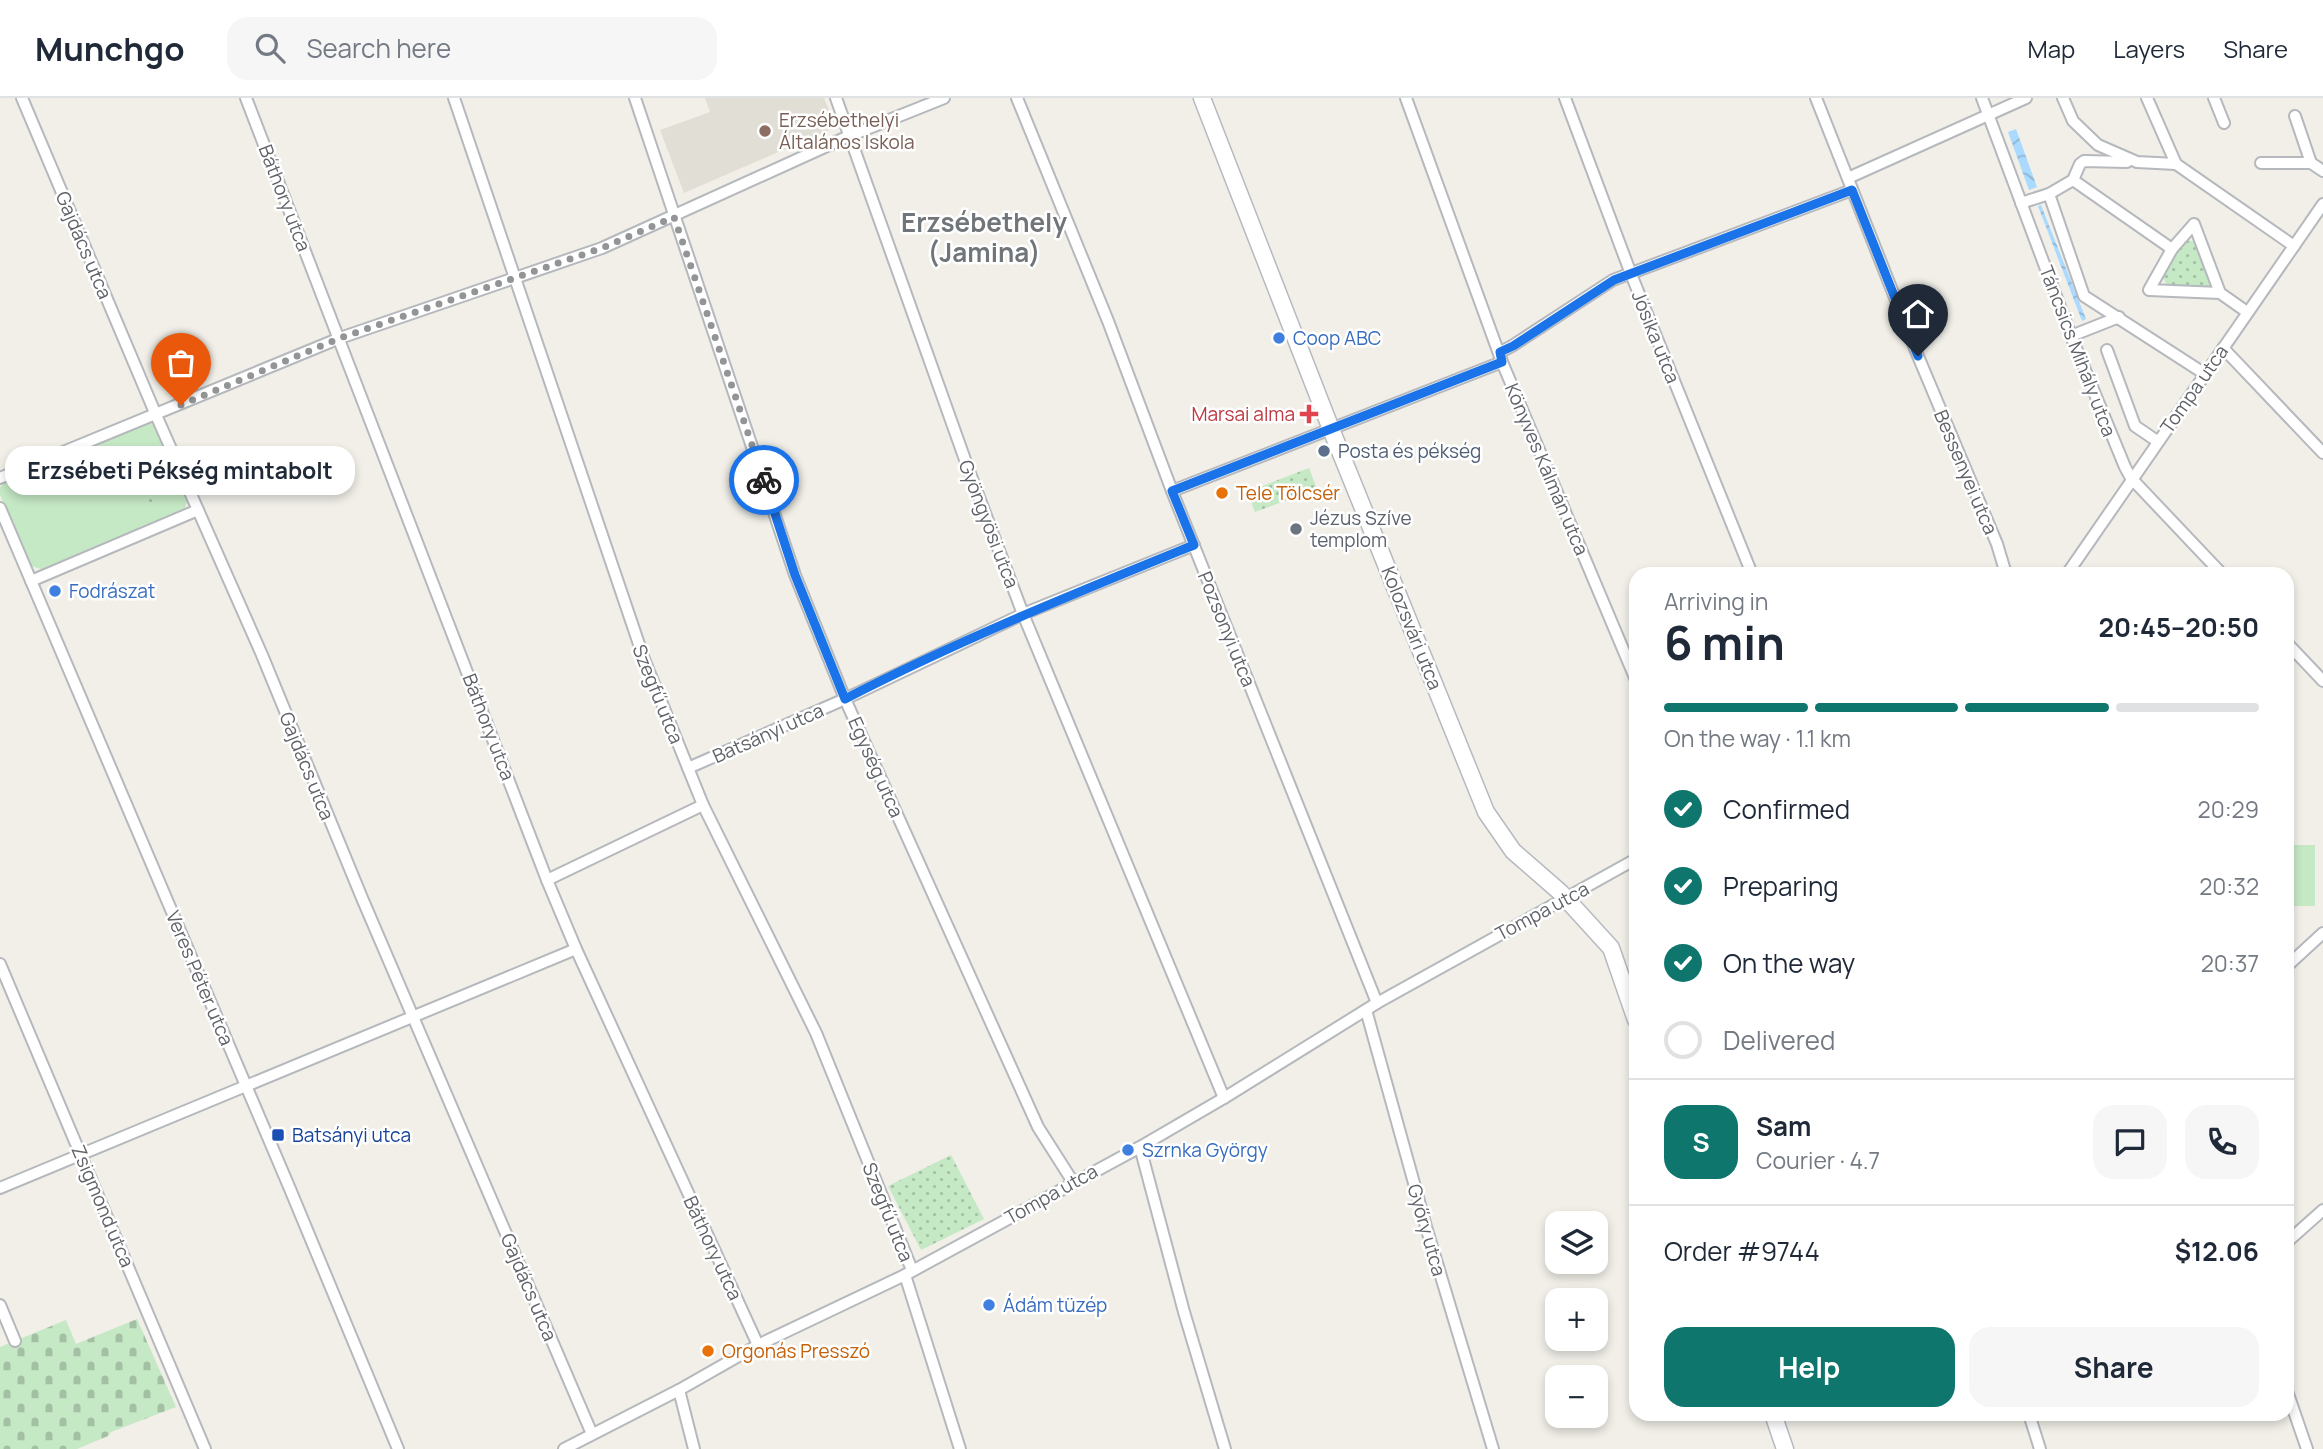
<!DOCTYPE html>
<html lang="en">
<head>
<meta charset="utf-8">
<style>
  :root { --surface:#fff; --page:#f6f6f7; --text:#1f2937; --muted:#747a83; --line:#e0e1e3; --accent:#0f766e }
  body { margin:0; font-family:Manrope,sans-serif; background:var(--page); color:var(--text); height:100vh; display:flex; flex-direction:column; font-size:26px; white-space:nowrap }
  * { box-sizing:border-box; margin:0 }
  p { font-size:23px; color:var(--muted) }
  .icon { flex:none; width:38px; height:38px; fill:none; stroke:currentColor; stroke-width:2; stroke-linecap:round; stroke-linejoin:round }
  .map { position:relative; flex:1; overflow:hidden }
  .details { position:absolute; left:1629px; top:469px; width:665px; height:854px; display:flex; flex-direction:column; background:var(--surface); border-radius:21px; box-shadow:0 4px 10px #0003 }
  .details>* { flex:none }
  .tools { position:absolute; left:1545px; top:1113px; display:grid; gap:14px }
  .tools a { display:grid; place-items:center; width:63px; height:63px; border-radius:14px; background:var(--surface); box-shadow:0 4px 10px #0003; font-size:35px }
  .pin { position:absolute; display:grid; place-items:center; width:60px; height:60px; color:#fff; margin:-72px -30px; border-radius:50% 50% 50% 0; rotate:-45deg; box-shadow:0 0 7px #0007 }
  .pin .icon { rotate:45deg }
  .courier { position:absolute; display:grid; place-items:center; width:70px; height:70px; margin:-35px; border:5px solid #1a73e8; border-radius:50%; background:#fff; color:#222; box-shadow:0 2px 9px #0007 }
  .bubble { position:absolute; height:49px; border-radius:21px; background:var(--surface); box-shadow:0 4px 10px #0003; font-size:23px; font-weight:700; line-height:49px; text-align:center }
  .overview em { font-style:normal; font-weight:700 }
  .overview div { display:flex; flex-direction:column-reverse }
  .overview { display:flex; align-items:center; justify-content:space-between; height:119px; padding:0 35px }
  h1 { font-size:46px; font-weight:700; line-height:52px }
  .bar { display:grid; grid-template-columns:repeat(4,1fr); gap:10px 7px; align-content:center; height:84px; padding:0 35px }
  .bar i { height:9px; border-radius:5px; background:var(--line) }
  .bar .on { background:var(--accent) }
  .bar p { grid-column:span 4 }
  .line { display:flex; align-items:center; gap:18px; padding:0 35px; border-top:2px solid var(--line) }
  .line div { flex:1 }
  .round { display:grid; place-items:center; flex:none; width:74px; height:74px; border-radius:21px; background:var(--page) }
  ol { padding:0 35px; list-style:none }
  li { display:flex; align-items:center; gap:21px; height:77px }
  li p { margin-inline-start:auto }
  li .icon { padding:7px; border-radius:50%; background:var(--accent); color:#fff; stroke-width:4 }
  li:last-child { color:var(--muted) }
  li i { width:38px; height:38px; border:4px solid var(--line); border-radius:50% }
  .action { display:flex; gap:14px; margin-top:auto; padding:14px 35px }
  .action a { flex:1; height:80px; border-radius:21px; background:var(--accent); color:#fff; font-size:28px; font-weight:700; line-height:80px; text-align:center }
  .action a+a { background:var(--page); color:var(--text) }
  header { display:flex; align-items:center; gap:42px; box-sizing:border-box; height:98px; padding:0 35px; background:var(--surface); border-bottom:2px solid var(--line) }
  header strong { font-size:33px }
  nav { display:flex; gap:38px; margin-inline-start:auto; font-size:24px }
  .search { width:490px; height:63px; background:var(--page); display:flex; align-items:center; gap:18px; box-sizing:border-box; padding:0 24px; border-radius:21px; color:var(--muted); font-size:26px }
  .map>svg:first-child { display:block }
  .education { fill:#e1ded6 }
  .green { fill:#c5e8c5 }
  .cemetery { fill:url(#cemetery-stones) }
  .park { fill:url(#park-dots) }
  .water { fill:url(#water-waves) }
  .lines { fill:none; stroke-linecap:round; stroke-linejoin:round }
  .street-casing { stroke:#b5b8bc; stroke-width:14 }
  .secondary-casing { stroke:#b6babf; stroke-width:19 }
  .street { stroke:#fff; stroke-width:10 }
  .secondary { stroke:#fff; stroke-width:16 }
  .done { stroke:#929495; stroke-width:7; stroke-dasharray:0 12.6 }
  .route { stroke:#1a73e8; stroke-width:9 }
  .education-dot { fill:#8d6e63; stroke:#fff; stroke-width:2.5 }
  .shop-dot { fill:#3f7fe0; stroke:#fff; stroke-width:2.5 }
  .health-dot { fill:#e0444e; stroke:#fff; stroke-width:2.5 }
  .service-dot { fill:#5c6f8a; stroke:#fff; stroke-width:2.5 }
  .food-dot { fill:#e8710a; stroke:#fff; stroke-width:2.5 }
  .worship-dot { fill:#6b7280; stroke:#fff; stroke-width:2.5 }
  .transit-dot { fill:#1a4fb4; stroke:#fff; stroke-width:2.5 }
  .labels { text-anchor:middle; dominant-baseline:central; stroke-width:5; stroke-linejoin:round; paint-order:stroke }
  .education-label { font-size:19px; fill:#785e54; stroke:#fff; text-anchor:start }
  .street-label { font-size:19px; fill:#5f6368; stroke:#fff }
  .shop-label { font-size:19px; fill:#366cbe; stroke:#fff; text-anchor:start }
  .health-label { font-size:19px; fill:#be3a42; stroke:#fff; text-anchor:end }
  .service-label { font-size:19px; fill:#4e5e75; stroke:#fff; text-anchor:start }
  .food-label { font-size:19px; fill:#c56008; stroke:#fff; text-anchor:start }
  .worship-label { font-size:19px; fill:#5b616d; stroke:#fff; text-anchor:start }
  .transit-label { font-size:19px; fill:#164399; stroke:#fff; text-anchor:start }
  .district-label { font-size:26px; font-weight:bold; fill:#70757a; stroke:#fff }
</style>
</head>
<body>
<header>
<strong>Munchgo</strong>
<div class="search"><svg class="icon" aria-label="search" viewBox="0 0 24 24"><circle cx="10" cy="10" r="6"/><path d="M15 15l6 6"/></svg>Search here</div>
<nav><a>Map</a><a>Layers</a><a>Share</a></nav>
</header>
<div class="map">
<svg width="2323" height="1351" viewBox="0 0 2323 1351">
  <defs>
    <pattern id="cemetery-stones" width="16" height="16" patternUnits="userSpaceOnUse" patternTransform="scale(1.75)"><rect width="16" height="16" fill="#c5e8c5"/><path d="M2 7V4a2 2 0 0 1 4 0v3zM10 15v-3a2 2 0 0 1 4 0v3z" fill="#a3c0a4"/></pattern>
    <pattern id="park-dots" width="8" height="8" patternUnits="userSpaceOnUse" patternTransform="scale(1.75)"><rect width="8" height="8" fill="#c5e8c5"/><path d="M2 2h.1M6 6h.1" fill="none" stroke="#a3c0a4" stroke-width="1.8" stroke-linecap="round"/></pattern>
    <pattern id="water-waves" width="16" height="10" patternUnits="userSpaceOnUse" patternTransform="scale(1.75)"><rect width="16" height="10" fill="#aadaff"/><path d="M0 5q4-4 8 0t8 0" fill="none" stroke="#8eb4d2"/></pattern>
  </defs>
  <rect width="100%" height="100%" fill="#f1efe8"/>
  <polygon class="education" points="705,0 824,0 836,29 684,95 660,32 710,14"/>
  <g class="green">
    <polygon points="150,325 156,327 188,401 184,412 44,472 31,468 0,397 0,389 7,383"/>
    <rect x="2287" y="747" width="28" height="61"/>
  </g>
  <polygon class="cemetery" points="137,1221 176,1309 111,1334 108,1338 77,1351 0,1351 0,1249 66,1222 76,1246"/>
  <g class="park">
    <polygon points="2186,142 2198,144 2214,189 2167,188 2162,177"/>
    <polygon points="150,363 166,400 148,408 132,370"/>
    <polygon points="1309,370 1317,391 1255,414 1247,394"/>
    <polygon points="951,1057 984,1121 921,1152 888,1088"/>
  </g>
  <g class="water">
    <polygon points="2016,31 2037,89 2029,92 2008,34"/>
    <polygon points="2041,107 2086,221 2082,223 2038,108"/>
  </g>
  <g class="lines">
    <defs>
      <g id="street">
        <polyline points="22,0 156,317 262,557 362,800 592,1336"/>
        <polyline points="246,0 547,782 576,851 758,1247"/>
        <polyline points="454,0 644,561 703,707 816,935 912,1172"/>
        <polyline points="635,0 795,477 845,601 1038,1029 1073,1084"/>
        <polyline points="836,0 968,370 1023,516 1224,1000"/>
        <polyline points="1017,0 1108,223 1172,393 1377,905"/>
        <polyline points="1406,0 1502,264 1636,582"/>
        <polyline points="1565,0 1631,176 1752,476"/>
        <polyline points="1816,0 1918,258 1997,446 2006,476"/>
        <polyline points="1982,0 2071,238 2125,369 2131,380 2222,476"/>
        <polyline points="2063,0 2073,23 2098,47 2137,64 2176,66 2294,148"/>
        <polyline points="2147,0 2176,66"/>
        <polyline points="2214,0 2224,25"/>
        <polyline points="2295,18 2311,65"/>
        <polyline points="2261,65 2311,65 2323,73"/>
        <polyline points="1848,80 2026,0"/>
        <polyline points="2073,82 2172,151"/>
        <polyline points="2049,96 2084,198 2205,276"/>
        <polyline points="2021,105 2049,96 2073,82 2080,66 2084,63 2127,64"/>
        <polyline points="2220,195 2194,126 2172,151 2149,192 2220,195 2247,214"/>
        <polyline points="2071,238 2119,219"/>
        <polyline points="2223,250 2323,355"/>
        <polyline points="2107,252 2135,328 2157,343"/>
        <polyline points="1500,254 1512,248 1613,182 1852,92"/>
        <polyline points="0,380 340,240 602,150 849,38 944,0"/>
        <polyline points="1172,393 1502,264"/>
        <polyline points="0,410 290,1091 398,1351"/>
        <polyline points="2067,476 2323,106"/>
        <polyline points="31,483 198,412"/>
        <polyline points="2287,545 2323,583"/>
        <polyline points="688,670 845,601 1023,516 1194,447"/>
        <polyline points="547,782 703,707"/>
        <polyline points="0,866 205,1351"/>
        <polyline points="2287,868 2323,835"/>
        <polyline points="1366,912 1427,1132 1493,1351"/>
        <polyline points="1140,1049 1184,1214 1225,1351"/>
        <polyline points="0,1090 576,851"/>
        <polyline points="2287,1144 2323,1112"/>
        <polyline points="905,1177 960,1351"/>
        <polyline points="0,1207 15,1243"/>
        <polyline points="679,1292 694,1351"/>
        <polyline points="2287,1293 2307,1351"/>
        <polyline points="2029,1316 2040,1351"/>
        <polyline points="564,1351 679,1292 758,1247 905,1177 1140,1049 1224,1000 1377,905 1636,761"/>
      </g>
      <g id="secondary">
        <polyline points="1202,0 1331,331 1486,714 1513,753 1560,794 1611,850 1636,922"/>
        <polyline points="1773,1316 1785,1351"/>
      </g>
    </defs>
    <use href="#street" class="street-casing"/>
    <use href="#secondary" class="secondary-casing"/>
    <use href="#street" class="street"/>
    <use href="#secondary" class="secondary"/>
  </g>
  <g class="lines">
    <polyline class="done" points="181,307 340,240 602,150 674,119 764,382"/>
    <path class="route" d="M764 382 795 477 845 601C959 542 1076 495 1194 447L1172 393 1502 264 1500 254 1513 248 1614 182 1852 92 1918 258"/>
  </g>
  <circle class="education-dot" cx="765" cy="33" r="7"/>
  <g class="shop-dot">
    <circle cx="1279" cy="240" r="7"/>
    <circle cx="55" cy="493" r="7"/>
    <circle cx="1128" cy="1052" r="7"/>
    <circle cx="989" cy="1207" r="7"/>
  </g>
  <path class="health-dot" d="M1305.5 305.5h7v7h7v7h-7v7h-7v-7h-7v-7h7z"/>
  <circle class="service-dot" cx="1324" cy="353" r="7"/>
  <g class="food-dot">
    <circle cx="1222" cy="395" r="7"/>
    <circle cx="708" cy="1253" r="7"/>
  </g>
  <circle class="worship-dot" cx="1296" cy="431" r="7"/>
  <rect class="transit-dot" x="271" y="1030" width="14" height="14" rx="3.5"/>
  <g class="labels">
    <g class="education-label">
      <text x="779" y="22">Erzsébethelyi<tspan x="779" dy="22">Általános Iskola</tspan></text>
    </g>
    <g class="street-label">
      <text transform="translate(285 100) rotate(69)">Báthory utca</text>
      <text transform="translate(84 147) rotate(67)">Gajdács utca</text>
      <text transform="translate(1656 239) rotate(68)">Jósika utca</text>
      <text transform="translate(2078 253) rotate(69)">Táncsics Mihály utca</text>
      <text transform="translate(2194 291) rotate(-55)">Tompa utca</text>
      <text transform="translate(1547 371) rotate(67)">Könyves Kálmán utca</text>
      <text transform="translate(1966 374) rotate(67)">Bessenyei utca</text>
      <text transform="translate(989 426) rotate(69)">Gyöngyösi utca</text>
      <text transform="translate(1412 530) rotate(68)">Kolozsvári utca</text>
      <text transform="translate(1227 531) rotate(68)">Pozsonyi utca</text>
      <text transform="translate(658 596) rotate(68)">Szegfű utca</text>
      <text transform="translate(489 629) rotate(69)">Báthory utca</text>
      <text transform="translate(768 635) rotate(-24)">Batsányi utca</text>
      <text transform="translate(307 668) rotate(68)">Gajdács utca</text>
      <text transform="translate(876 669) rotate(66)">Egység utca</text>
      <text transform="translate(1542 813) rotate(-28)">Tompa utca</text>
      <text transform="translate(200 880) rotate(67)">Veres Péter utca</text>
      <text transform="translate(1051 1096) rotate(-29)">Tompa utca</text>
      <text transform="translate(103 1108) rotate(67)">Zsigmond utca</text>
      <text transform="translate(888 1114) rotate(68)">Szegfű utca</text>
      <text transform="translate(1427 1132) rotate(74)">Győry utca</text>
      <text transform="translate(713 1150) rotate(65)">Báthory utca</text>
      <text transform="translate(529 1189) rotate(67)">Gajdács utca</text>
    </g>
    <g class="shop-label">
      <text x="1293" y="240">Coop ABC</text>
      <text x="69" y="493">Fodrászat</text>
      <text x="1142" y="1052">Szrnka György</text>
      <text x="1003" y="1207">Ádám tüzép</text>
    </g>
    <g class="health-label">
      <text x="1295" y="316">Marsai alma</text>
    </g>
    <g class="service-label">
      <text x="1338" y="353">Posta és pékség</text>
    </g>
    <g class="food-label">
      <text x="1236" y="395">Tele Tölcsér</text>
      <text x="722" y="1253">Orgonás Presszó</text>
    </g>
    <g class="worship-label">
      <text x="1310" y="420">Jézus Szíve<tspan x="1310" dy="22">templom</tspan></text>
    </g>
    <g class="transit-label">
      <text x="292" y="1037">Batsányi utca</text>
    </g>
    <g class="district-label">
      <text x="984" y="124">Erzsébethely<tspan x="984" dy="30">(Jamina)</tspan></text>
    </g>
  </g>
</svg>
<div class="tools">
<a><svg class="icon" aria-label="layers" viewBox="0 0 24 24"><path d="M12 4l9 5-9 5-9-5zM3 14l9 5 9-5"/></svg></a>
<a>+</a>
<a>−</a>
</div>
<div class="pin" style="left:181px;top:307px;background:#ea580c"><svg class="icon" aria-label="bag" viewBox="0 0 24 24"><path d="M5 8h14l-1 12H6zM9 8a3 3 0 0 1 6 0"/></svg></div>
<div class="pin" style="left:1918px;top:258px;background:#1f2937"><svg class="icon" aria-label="home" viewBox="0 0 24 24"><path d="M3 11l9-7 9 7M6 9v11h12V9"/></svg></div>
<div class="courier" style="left:764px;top:382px"><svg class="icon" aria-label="bike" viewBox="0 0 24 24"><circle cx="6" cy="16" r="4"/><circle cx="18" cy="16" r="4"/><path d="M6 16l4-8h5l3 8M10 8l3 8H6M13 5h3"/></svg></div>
<div class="bubble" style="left:5px;top:348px;width:350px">Erzsébeti Pékség mintabolt</div>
<section class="details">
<div class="overview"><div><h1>6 min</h1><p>Arriving in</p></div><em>20:45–20:50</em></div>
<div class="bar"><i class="on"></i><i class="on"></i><i class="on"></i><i></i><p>On the way · 1.1 km</p></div>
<ol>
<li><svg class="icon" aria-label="check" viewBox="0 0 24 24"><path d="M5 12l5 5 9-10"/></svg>Confirmed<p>20:29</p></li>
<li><svg class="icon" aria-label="check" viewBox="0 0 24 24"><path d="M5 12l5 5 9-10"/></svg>Preparing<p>20:32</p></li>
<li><svg class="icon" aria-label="check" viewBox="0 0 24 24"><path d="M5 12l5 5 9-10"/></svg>On the way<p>20:37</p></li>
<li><i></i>Delivered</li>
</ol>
<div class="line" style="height:126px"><b class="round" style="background:var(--accent);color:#fff">S</b><div><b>Sam</b><p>Courier · 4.7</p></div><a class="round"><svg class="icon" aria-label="chat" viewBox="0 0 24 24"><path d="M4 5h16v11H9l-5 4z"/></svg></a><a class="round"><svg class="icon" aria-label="phone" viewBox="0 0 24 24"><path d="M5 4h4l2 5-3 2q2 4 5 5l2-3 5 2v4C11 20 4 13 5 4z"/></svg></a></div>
<div class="line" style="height:91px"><div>Order #9744</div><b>$12.06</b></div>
<div class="action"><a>Help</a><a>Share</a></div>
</section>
</div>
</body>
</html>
